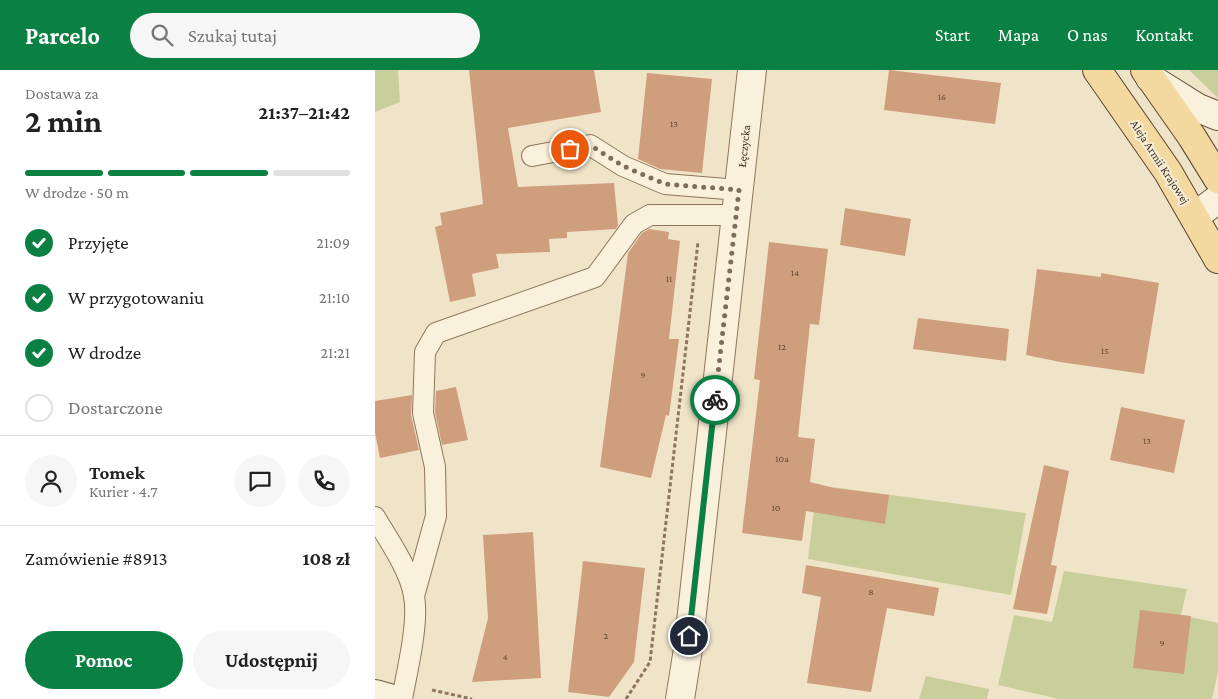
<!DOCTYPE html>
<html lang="pl">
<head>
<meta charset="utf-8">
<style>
  :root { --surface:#fff; --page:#f6f6f6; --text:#222; --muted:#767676; --line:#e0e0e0; --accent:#0b8043 }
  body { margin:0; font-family:"Crimson Pro",serif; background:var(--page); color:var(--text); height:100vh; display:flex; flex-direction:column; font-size:19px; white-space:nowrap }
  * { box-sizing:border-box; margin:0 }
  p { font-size:16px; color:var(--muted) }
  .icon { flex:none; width:28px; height:28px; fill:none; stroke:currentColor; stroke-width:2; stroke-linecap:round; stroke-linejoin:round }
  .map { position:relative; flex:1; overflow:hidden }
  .drawer { display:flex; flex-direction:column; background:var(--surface); width:375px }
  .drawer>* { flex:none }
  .pin { position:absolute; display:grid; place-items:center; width:42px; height:42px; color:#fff; margin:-21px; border:2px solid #fff; border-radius:50%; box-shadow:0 1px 5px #0007 }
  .courier { position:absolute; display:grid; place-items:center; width:50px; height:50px; margin:-25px; border:4px solid #0b8043; border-radius:50%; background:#fff; color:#222; box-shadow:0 1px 6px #0007 }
  .overview em { font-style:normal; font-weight:700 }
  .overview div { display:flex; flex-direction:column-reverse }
  .overview { display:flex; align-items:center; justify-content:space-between; height:85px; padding:0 25px }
  h1 { font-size:32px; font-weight:700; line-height:38px }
  .bar { display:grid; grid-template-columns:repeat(4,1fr); gap:8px 5px; align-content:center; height:60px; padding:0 25px }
  .bar i { height:6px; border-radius:4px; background:var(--line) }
  .bar .active { background:var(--accent) }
  .bar p { grid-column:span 4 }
  .line { display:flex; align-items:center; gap:12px; padding:0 25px; border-top:1px solid var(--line) }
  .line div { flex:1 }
  .round { display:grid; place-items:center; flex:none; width:52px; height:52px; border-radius:26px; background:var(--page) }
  ol { padding:0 25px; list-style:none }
  li { display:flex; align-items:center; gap:15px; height:55px }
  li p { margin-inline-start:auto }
  li .icon { padding:5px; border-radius:50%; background:var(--accent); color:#fff; stroke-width:4 }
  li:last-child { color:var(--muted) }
  li i { width:28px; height:28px; border:2px solid var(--line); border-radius:50% }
  .action { display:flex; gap:10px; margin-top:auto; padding:10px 25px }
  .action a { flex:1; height:58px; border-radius:30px; background:var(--accent); color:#fff; font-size:20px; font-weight:700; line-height:58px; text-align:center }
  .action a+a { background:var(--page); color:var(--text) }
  header { display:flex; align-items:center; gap:30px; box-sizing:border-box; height:70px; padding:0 25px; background:var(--accent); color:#fff }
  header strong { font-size:24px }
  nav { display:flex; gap:28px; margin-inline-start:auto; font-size:18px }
  .search { width:350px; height:45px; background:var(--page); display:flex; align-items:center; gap:12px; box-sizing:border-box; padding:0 18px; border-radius:28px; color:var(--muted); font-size:19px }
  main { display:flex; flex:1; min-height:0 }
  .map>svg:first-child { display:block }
  .green { fill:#c9cf9b }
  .building { fill:#cf9f7d }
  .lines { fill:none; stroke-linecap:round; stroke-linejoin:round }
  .lane-casing { stroke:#8d765c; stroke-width:22 }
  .street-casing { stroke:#8d765c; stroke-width:30 }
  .secondary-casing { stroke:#6f573f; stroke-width:30 }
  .primary-casing { stroke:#5b4430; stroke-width:30 }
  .path { stroke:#8d765c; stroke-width:3; stroke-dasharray:4 2.5; stroke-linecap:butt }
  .lane { stroke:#faf1dc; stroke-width:20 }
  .street { stroke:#faf1dc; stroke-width:28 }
  .secondary { stroke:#faf1dc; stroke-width:28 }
  .primary { stroke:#f3d9a0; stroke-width:28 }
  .done { stroke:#7c6e5b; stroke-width:5; stroke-dasharray:0 9 }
  .route { stroke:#0b8043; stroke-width:6 }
  .labels { text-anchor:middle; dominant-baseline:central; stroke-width:4; stroke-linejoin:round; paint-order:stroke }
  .number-label { font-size:10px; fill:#624a37 }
  .street-label { font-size:12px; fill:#3d2e20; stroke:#f7eed8 }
</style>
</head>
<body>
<header>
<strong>Parcelo</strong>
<div class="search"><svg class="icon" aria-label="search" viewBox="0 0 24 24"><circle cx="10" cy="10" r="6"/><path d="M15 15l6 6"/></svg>Szukaj tutaj</div>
<nav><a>Start</a><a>Mapa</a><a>O nas</a><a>Kontakt</a></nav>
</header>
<main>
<section class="drawer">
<div class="overview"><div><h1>2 min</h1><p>Dostawa za</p></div><em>21:37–21:42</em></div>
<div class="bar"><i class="active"></i><i class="active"></i><i class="active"></i><i></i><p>W drodze · 50 m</p></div>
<ol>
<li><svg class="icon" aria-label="check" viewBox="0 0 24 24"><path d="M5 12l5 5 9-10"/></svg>Przyjęte<p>21:09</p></li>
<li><svg class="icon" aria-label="check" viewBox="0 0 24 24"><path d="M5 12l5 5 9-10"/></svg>W przygotowaniu<p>21:10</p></li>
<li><svg class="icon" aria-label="check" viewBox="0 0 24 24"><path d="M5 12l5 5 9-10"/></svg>W drodze<p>21:21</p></li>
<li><i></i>Dostarczone</li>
</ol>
<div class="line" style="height:90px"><a class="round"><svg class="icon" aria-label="person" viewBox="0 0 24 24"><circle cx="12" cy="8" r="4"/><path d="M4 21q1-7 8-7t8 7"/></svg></a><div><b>Tomek</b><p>Kurier · 4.7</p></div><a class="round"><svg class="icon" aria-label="chat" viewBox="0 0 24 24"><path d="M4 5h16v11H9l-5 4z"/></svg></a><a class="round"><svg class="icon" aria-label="phone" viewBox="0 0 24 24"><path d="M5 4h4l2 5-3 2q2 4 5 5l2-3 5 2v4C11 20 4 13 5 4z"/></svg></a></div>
<div class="line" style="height:65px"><div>Zamówienie #8913</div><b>108 zł</b></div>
<div class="action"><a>Pomoc</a><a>Udostępnij</a></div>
</section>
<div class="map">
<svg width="843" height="629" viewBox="0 0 843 629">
  <rect width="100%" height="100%" fill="#f0e4c8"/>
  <g class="green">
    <polygon points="0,0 23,0 25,32 0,42"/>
    <polygon points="814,0 843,0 843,28"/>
    <polygon points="442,415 651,443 636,525 433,489"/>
    <polygon points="689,501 812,519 806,545 843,553 843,602 837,629 684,629 623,615 639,545 677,552"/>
    <polygon points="551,606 614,619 612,629 544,629"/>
  </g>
  <g class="building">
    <polygon points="94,0 219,0 226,42 133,58 143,117 239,113 243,155 241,159 192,162 192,168 174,169 175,182 121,184 124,198 97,204 101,226 75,232 60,157 67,155 65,143 108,134"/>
    <polygon points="514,0 626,13 620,54 509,40"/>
    <polygon points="272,3 337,9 327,103 285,99 263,89"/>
    <polygon points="470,138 536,149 530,186 465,175"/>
    <polygon points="274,159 294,162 293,169 305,171 294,269 304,269 294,346 291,345 276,408 225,397 253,183 267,163"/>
    <polygon points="394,172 453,179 444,255 435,254 423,367 440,369 435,412 459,418 514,425 510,454 431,441 427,471 367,463 385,310 379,309"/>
    <polygon points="662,199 726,207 726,203 784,213 769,304 685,292 651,285"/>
    <polygon points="543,248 634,259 631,291 538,279"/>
    <polygon points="81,317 93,370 67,375 60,342 61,321"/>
    <polygon points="37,325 36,345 44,380 5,388 0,363 0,331"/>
    <polygon points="746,337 810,350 799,403 735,390"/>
    <polygon points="669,395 694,401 676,495 682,496 672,544 638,539"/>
    <polygon points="158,462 166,608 97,612 113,548 108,465"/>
    <polygon points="208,491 270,498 259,592 234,627 193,622"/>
    <polygon points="431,495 564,518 559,546 512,538 496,622 432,613 446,527 427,523"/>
    <polygon points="765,540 816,546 809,604 758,598"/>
  </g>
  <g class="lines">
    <defs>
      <g id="lane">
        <polyline points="157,86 215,75 248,96 290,114 364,120"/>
        <path d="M0 447C13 469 35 500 39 526 44 553 32 601 27 629"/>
        <polyline points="39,526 61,446 60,397 48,343 50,282 61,263 220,207 259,154 275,145 361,145"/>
      </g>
      <polyline id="street" points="305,629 313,579 377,0"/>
      <g id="secondary">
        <polyline points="775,8 823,38 843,46"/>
        <polyline points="820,146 843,129"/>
        <polyline points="0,624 18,629"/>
      </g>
      <g id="primary">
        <polyline points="722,0 793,102 843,189"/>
        <polyline points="770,0 817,67 843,109"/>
      </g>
    </defs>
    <use href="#lane" class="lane-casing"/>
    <use href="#street" class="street-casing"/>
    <use href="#secondary" class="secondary-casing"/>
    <use href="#primary" class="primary-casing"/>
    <g class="path">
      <polyline points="57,620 97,629"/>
      <polyline points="251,629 275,592 323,172"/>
    </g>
    <use href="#lane" class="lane"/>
    <use href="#street" class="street"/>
    <use href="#secondary" class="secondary"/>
    <use href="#primary" class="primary"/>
  </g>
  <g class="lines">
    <polyline class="done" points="195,79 215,75 248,96 290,114 364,120 340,330"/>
    <polyline class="route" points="314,566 340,330"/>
  </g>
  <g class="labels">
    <g class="number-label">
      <text x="567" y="26">16</text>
      <text x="299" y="53">13</text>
      <text x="420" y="202">14</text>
      <text x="294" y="208">11</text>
      <text x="407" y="276">12</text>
      <text x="730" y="280">15</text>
      <text x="268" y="304">9</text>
      <text x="772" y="370">13</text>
      <text x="407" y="388">10a</text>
      <text x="401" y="437">10</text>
      <text x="496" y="521">8</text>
      <text x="231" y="565">2</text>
      <text x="787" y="572">9</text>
      <text x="130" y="586">4</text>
    </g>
    <g class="street-label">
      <text transform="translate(369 76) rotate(-84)">Łęczycka</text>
      <text transform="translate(785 92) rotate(57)">Aleja Armii Krajowej</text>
    </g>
  </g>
</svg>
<div class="pin" style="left:195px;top:79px;background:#ea580c"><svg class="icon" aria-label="bag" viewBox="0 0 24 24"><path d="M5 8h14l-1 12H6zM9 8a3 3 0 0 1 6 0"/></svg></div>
<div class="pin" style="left:314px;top:566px;background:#1f2937"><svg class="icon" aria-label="home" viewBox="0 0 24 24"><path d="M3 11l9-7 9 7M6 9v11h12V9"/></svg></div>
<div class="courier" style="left:340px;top:330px"><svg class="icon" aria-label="bike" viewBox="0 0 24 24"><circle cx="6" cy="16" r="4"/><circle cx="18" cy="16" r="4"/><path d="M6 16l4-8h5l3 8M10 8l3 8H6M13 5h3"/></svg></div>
</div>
</main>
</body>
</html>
